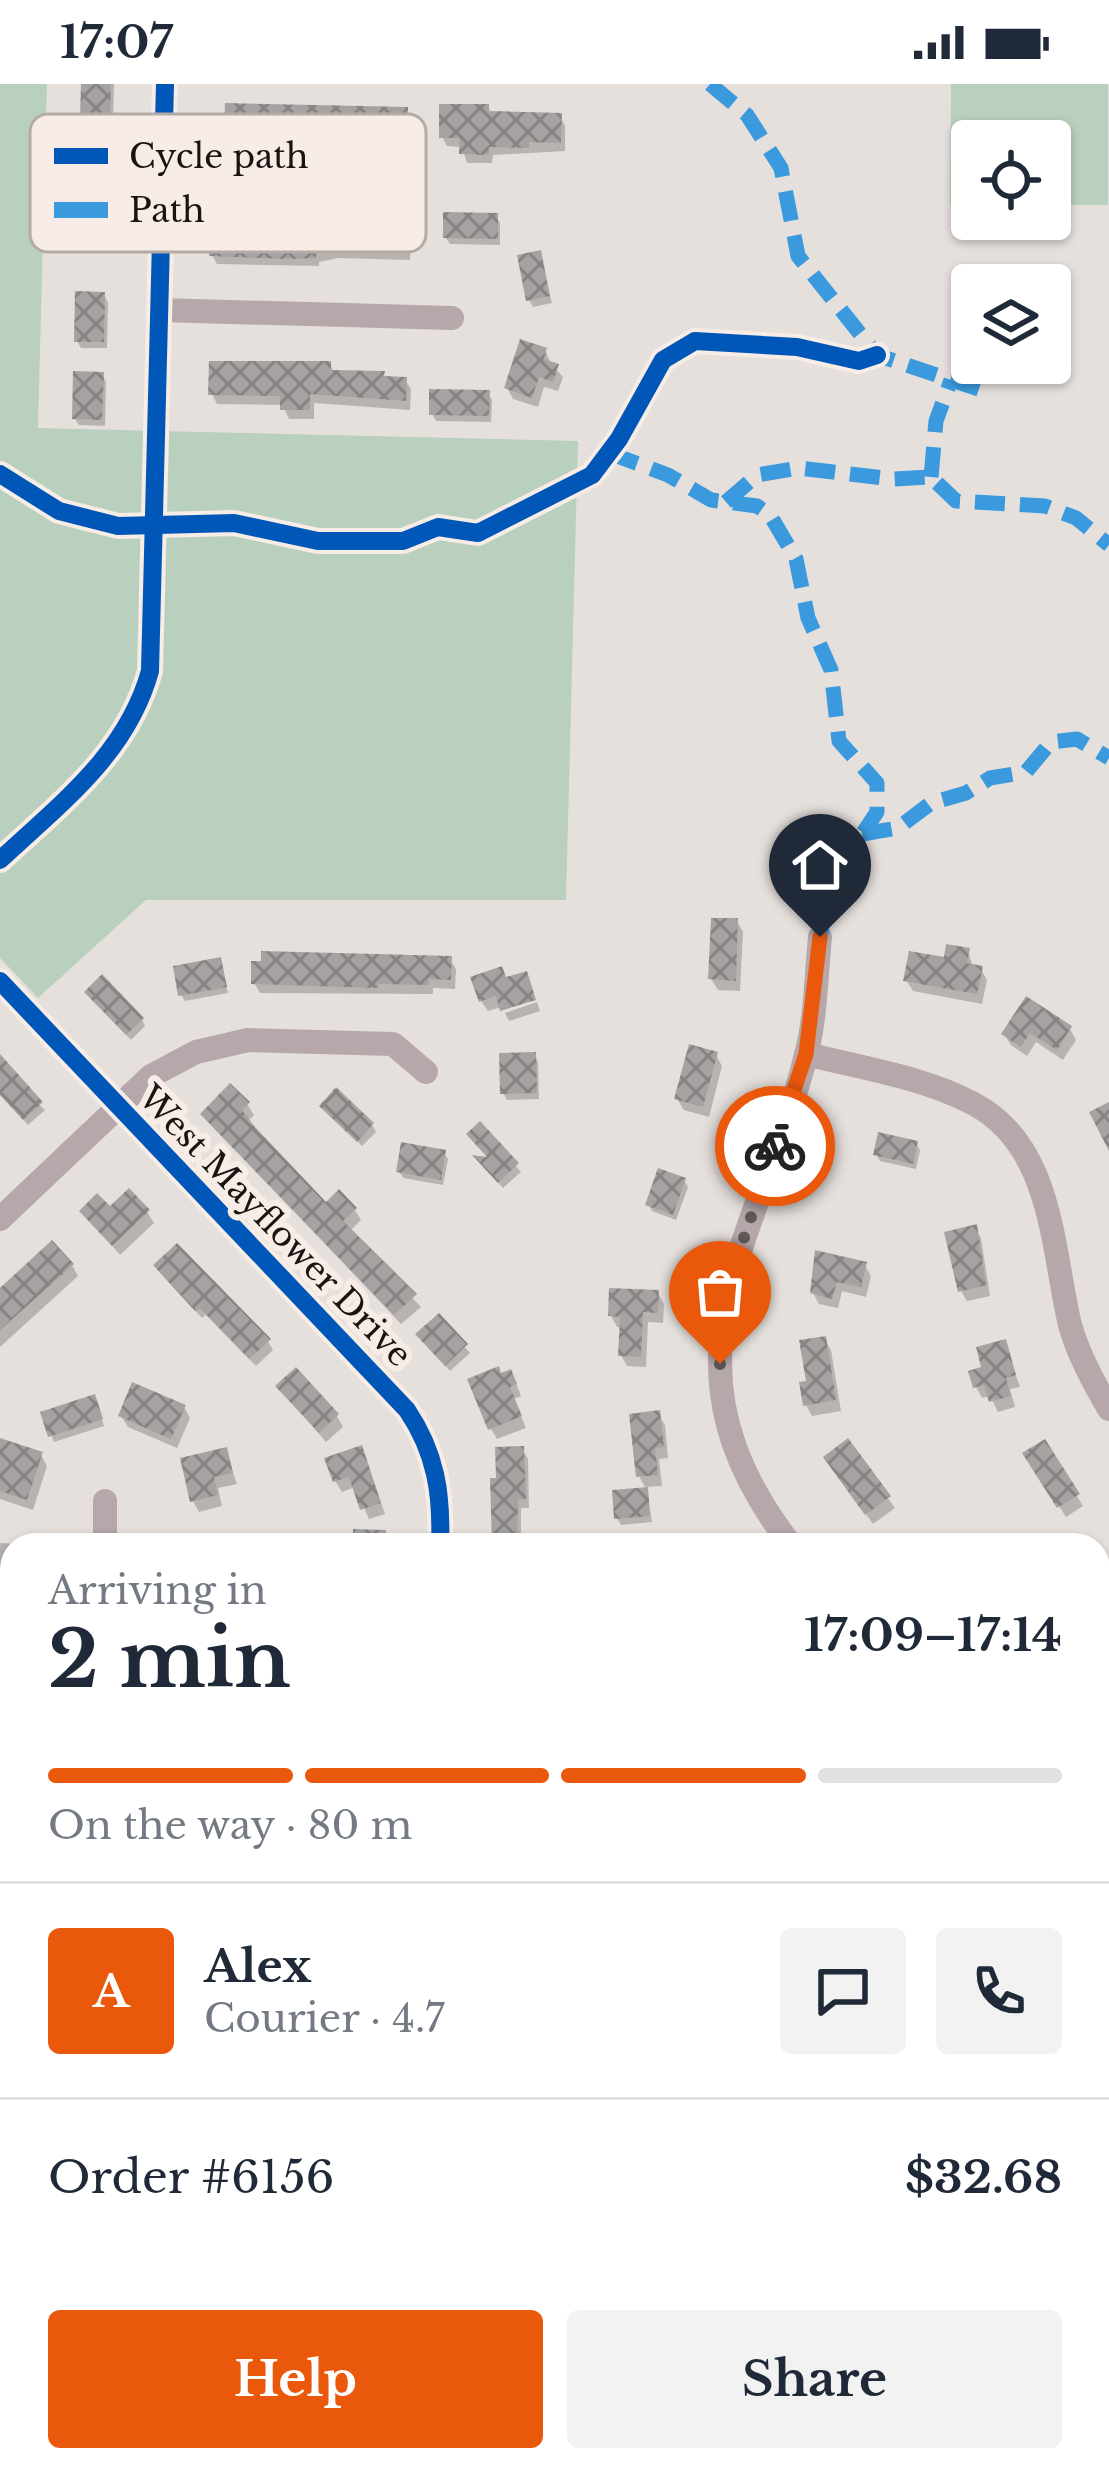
<!DOCTYPE html>
<html lang="en">
<head>
<meta charset="utf-8">
<style>
  :root { --surface:#fff; --page:#f2f2f3; --text:#1f2937; --muted:#747a83; --line:#e0e1e3; --accent:#ea580c }
  body { margin:0; font-family:"Libre Baskerville",serif; background:var(--page); color:var(--text); height:100vh; display:flex; flex-direction:column; font-size:45px; white-space:nowrap }
  * { box-sizing:border-box; margin:0 }
  p { font-size:39px; color:var(--muted) }
  .icon { flex:none; width:66px; height:66px; fill:none; stroke:currentColor; stroke-width:2; stroke-linecap:round; stroke-linejoin:round }
  .map { position:relative; flex:1; overflow:hidden }
  .panel { position:absolute; left:0px; top:1449px; width:1110px; height:939px; display:flex; flex-direction:column; background:var(--surface); border-radius:36px 36px 0 0; box-shadow:0 3px 9px #0004 }
  .panel>* { flex:none }
  .fabs { position:absolute; left:951px; top:36px; display:grid; gap:24px }
  .fabs a { display:grid; place-items:center; width:120px; height:120px; border-radius:12px; background:var(--surface); box-shadow:0 3px 9px #0004; font-size:60px }
  .pin { position:absolute; display:grid; place-items:center; width:102px; height:102px; color:#fff; margin:-123px -51px; border-radius:50% 50% 50% 0; rotate:-45deg; box-shadow:0 0 12px #0007 }
  .pin .icon { rotate:45deg }
  .courier { position:absolute; display:grid; place-items:center; width:120px; height:120px; margin:-60px; border:9px solid #ea580c; border-radius:50%; background:#fff; color:#222; box-shadow:0 3px 15px #0007 }
  .head em { font-style:normal; font-weight:700 }
  .head div { display:flex; flex-direction:column-reverse }
  .head { display:flex; align-items:center; justify-content:space-between; height:204px; padding:0 48px }
  h1 { font-size:78px; font-weight:700; line-height:90px }
  .bar { display:grid; grid-template-columns:repeat(4,1fr); gap:18px 12px; align-content:center; height:144px; padding:0 48px }
  .bar i { height:15px; border-radius:9px; background:var(--line) }
  .bar .on { background:var(--accent) }
  .bar p { grid-column:span 4 }
  .line { display:flex; align-items:center; gap:30px; padding:0 48px; border-top:3px solid var(--line) }
  .line div { flex:1 }
  .round { display:grid; place-items:center; flex:none; width:126px; height:126px; border-radius:12px; background:var(--page) }
  .action { display:flex; gap:24px; margin-top:auto; padding:24px 48px }
  .action a { flex:1; height:138px; border-radius:12px; background:var(--accent); color:#fff; font-size:48px; font-weight:700; line-height:138px; text-align:center }
  .action a+a { background:var(--page); color:var(--text) }
  .status { display:flex; justify-content:space-between; align-items:center; height:84px; padding:0 60px; background:var(--surface); direction:ltr }
  .status svg { height:33px; fill:currentColor }
  .map>svg:first-child { display:block }
  .green { fill:#bad0bf }
  .shadow { fill:#0003 }
  .building { fill:url(#building-cross-hatch) }
  .lines { fill:none; stroke-linecap:round; stroke-linejoin:round }
  .minor { stroke:#b6a7aa; stroke-width:24 }
  .motorway { stroke:#b2a2a6; stroke-width:42 }
  .quiet { stroke:#3b9ade; stroke-width:15; stroke-dasharray:30 15; stroke-linecap:butt }
  .cycleway-casing { stroke:#f7ece6; stroke-width:26 }
  .cycleway { stroke:#0057b8; stroke-width:18 }
  .done { stroke:#605b59; stroke-width:12; stroke-dasharray:0 21.6 }
  .route { stroke:#ea580c; stroke-width:15 }
  .labels { text-anchor:middle; dominant-baseline:central; stroke-width:12; stroke-linejoin:round; paint-order:stroke }
  .street-label { font-size:33px; fill:#181412; stroke:#f7ece6 }
  .key { fill:#f7ece6; stroke:#b4aba6; stroke-width:3 }
  .key-label { font-size:33px; fill:#181412 }
</style>
</head>
<body>
<div class="status"><b>17:07</b><svg viewBox="0 0 49 12"><path d="M0 12V9h3v3zM5 12V6h3v6zM10 12V3h3v9zM15 12V0h3v12zM26 1h20v11H26zM47 4h2v5h-2z"/></svg></div>
<div class="map">
<svg width="1109" height="2387" viewBox="0 0 1109 2387">
  <defs>
    <pattern id="building-cross-hatch" width="8" height="8" patternUnits="userSpaceOnUse" patternTransform="scale(3)"><rect width="8" height="8" fill="#a6a2a2"/><path d="M0 0l8 8M0 8l8-8" fill="none" stroke="#868383"/></pattern>
  </defs>
  <rect width="100%" height="100%" fill="#e6e0dd"/>
  <g class="green">
    <polygon points="0,0 47,0 38,344 578,357 566,816 146,816 38,914 0,874"/>
    <polygon points="951,0 1108,0 1108,121 1050,121 1050,57 972,57 972,121 950,121"/>
  </g>
  <g class="shadow">
    <polygon points="83,0 114,0 110,159 74,159 68,149 80,129"/>
    <polygon points="228,22 407,26 412,36 412,59 344,58 344,74 322,74 316,64 317,52 270,51 270,73 249,73 244,58 232,58 227,48"/>
    <polygon points="488,23 492,31 560,32 565,42 565,67 493,71 492,79 467,79 462,63 447,62 442,53"/>
    <polygon points="265,127 270,145 361,143 386,136 389,143 406,143 411,151 410,176 338,174 319,178 319,182 217,180 212,171 244,152"/>
    <polygon points="496,132 500,139 500,161 450,160 446,154"/>
    <polygon points="539,169 552,219 533,223 529,216"/>
    <polygon points="104,211 108,218 107,264 81,264 77,257"/>
    <polygon points="1050,238 1059,238 1063,245 1063,260 1050,260"/>
    <polygon points="545,266 551,280 563,293 558,307 544,303 538,323 513,315 507,304"/>
    <polygon points="329,280 335,289 383,290 386,295 405,296 411,305 410,326 314,319 314,335 289,335 283,321 217,320 212,310"/>
    <polygon points="102,291 106,298 105,342 79,341 75,335"/>
    <polygon points="488,309 492,316 491,338 436,337 432,330"/>
    <polygon points="737,837 743,848 740,907 718,906 711,895"/>
    <polygon points="968,867 973,883 981,885 987,896 982,920 913,907 906,896"/>
    <polygon points="450,875 456,885 455,905 433,904 433,910 260,909 254,899"/>
    <polygon points="219,876 228,909 185,917 181,911"/>
    <polygon points="525,890 535,913 488,927 481,917 507,896"/>
    <polygon points="92,915 142,936 145,942 131,956"/>
    <polygon points="537,918 540,927 509,937 505,929"/>
    <polygon points="1070,945 1076,956 1063,976 1036,958 1027,972 1011,961 1004,950"/>
    <polygon points="534,971 538,978 539,1015 507,1016 503,1009"/>
    <polygon points="716,971 722,982 709,1033 684,1026 677,1015"/>
    <polygon points="0,983 45,1026 28,1041 0,1010"/>
    <polygon points="247,1020 254,1031 247,1038 326,1122 355,1126 361,1136 350,1147 421,1223 401,1240 203,1031"/>
    <polygon points="322,1022 372,1041 376,1048 362,1062"/>
    <polygon points="480,1041 521,1088 503,1104 479,1078 492,1077"/>
    <polygon points="916,1059 920,1066 916,1085 880,1077 876,1070"/>
    <polygon points="444,1069 448,1075 443,1101 403,1094 399,1087"/>
    <polygon points="684,1096 688,1103 676,1136 652,1127 648,1120"/>
    <polygon points="83,1127 147,1128 154,1139 120,1171"/>
    <polygon points="975,1144 981,1154 990,1212 967,1217 961,1207"/>
    <polygon points="817,1169 865,1181 871,1192 866,1213 842,1207 838,1224 819,1220 813,1209"/>
    <polygon points="72,1181 78,1192 0,1263 0,1208"/>
    <polygon points="162,1191 268,1257 273,1266 256,1282 206,1231 202,1234"/>
    <polygon points="658,1209 664,1220 663,1239 648,1238 646,1283 627,1282 621,1271 622,1243 617,1243 611,1232"/>
    <polygon points="438,1233 470,1269 450,1287 423,1257"/>
    <polygon points="824,1255 831,1266 841,1327 812,1332 806,1321"/>
    <polygon points="1004,1258 1020,1303 1010,1305 1015,1323 998,1328 990,1312 982,1314 976,1303"/>
    <polygon points="501,1292 516,1299 521,1312 514,1315 526,1344 497,1355 491,1345"/>
    <polygon points="279,1303 337,1332 343,1343 326,1358"/>
    <polygon points="97,1320 104,1342 54,1358 51,1351"/>
    <polygon points="184,1323 190,1334 177,1364 128,1343 121,1332"/>
    <polygon points="658,1330 665,1341 668,1374 659,1375 662,1402 645,1403 639,1392"/>
    <polygon points="0,1357 41,1371 47,1382 33,1426 0,1415"/>
    <polygon points="1044,1359 1083,1422 1066,1433 1026,1370"/>
    <polygon points="522,1365 528,1375 529,1424 521,1424 521,1461 493,1461 499,1397"/>
    <polygon points="225,1367 237,1400 218,1404 222,1422 199,1428 193,1417"/>
    <polygon points="366,1376 385,1430 369,1435 355,1403 342,1408 335,1397"/>
    <polygon points="833,1384 888,1414 895,1424 873,1440"/>
    <polygon points="647,1407 652,1438 621,1441 617,1434"/>
    <polygon points="0,1459 37,1461 12,1461 12,1495 0,1495"/>
    <polygon points="0,1596 7,1606 7,1632 0,1632"/>
    <polygon points="1098,1690 1103,1716 1098,1717"/>
    <polygon points="1098,1776 1109,1790 1109,1824 1098,1809"/>
    <polygon points="1098,1967 1109,1967 1109,1995 1098,1994"/>
    <polygon points="0,2129 12,2130 12,2262 0,2262"/>
    <polygon points="0,2312 12,2316 12,2376 111,2376 112,2380 92,2383 71,2377 39,2382 38,2387 0,2387"/>
  </g>
  <g class="building">
    <polygon points="81,0 111,0 106,150 65,149 65,125 77,126"/>
    <polygon points="225,19 408,23 408,50 340,49 340,65 313,65 314,43 266,42 266,64 241,64 241,49 224,49"/>
    <polygon points="439,20 489,20 489,27 562,29 561,59 529,58 529,64 489,63 489,71 459,70 459,54 439,54"/>
    <polygon points="242,123 267,124 266,142 358,140 358,133 387,134 387,140 407,140 407,168 332,166 316,170 316,174 288,175 209,172 210,148 241,149"/>
    <polygon points="443,128 498,129 498,155 443,154"/>
    <polygon points="541,166 550,212 526,217 517,171"/>
    <polygon points="75,207 105,208 104,258 74,258"/>
    <polygon points="520,255 547,264 544,275 559,280 553,298 539,293 532,314 504,304"/>
    <polygon points="209,277 331,277 331,286 385,287 384,292 407,293 406,317 310,310 310,326 280,326 280,312 208,311"/>
    <polygon points="73,287 104,288 102,336 72,335"/>
    <polygon points="429,305 490,306 489,332 429,331"/>
    <polygon points="711,834 738,834 736,897 708,895"/>
    <polygon points="946,860 970,864 967,879 983,882 977,910 903,897 909,867 944,873"/>
    <polygon points="261,867 452,872 451,896 429,895 429,901 378,900 378,904 251,900 251,877 261,877"/>
    <polygon points="221,873 227,903 178,912 173,882"/>
    <polygon points="502,882 506,893 527,887 536,916 500,927 496,912 479,918 470,893"/>
    <polygon points="102,890 144,934 126,951 84,908"/>
    <polygon points="1026,912 1072,942 1057,966 1030,949 1021,963 1001,950"/>
    <polygon points="689,960 718,968 703,1023 674,1015"/>
    <polygon points="536,968 537,1009 500,1010 499,969"/>
    <polygon points="0,970 43,1018 23,1036 0,1011"/>
    <polygon points="230,999 250,1018 242,1026 254,1042 326,1118 339,1105 357,1124 343,1137 417,1210 394,1231 200,1030"/>
    <polygon points="336,1003 374,1039 357,1058 319,1022"/>
    <polygon points="1109,1018 1109,1067 1089,1028"/>
    <polygon points="480,1037 519,1079 498,1099 472,1071 487,1073 466,1050"/>
    <polygon points="878,1048 918,1057 913,1080 873,1071"/>
    <polygon points="401,1058 446,1066 441,1096 396,1088"/>
    <polygon points="658,1084 686,1094 673,1131 645,1121"/>
    <polygon points="129,1104 150,1126 112,1162 79,1127 97,1109 110,1122"/>
    <polygon points="977,1140 986,1201 958,1208 944,1148"/>
    <polygon points="52,1156 74,1180 0,1246 0,1204"/>
    <polygon points="177,1159 271,1255 249,1275 200,1224 195,1227 153,1181"/>
    <polygon points="815,1166 867,1178 861,1203 837,1198 832,1215 810,1209"/>
    <polygon points="609,1204 659,1206 658,1229 643,1228 641,1273 618,1272 620,1233 608,1232"/>
    <polygon points="439,1229 468,1260 445,1282 415,1250"/>
    <polygon points="826,1252 836,1316 803,1322 799,1298 806,1297 799,1256"/>
    <polygon points="1006,1255 1016,1291 1006,1294 1011,1312 989,1318 984,1301 973,1304 968,1287 981,1283 976,1263"/>
    <polygon points="499,1282 501,1289 511,1285 517,1300 510,1303 522,1332 488,1346 467,1295"/>
    <polygon points="296,1283 339,1330 319,1349 275,1302"/>
    <polygon points="132,1298 186,1321 171,1355 118,1332"/>
    <polygon points="95,1310 103,1335 48,1353 40,1328"/>
    <polygon points="660,1326 664,1363 655,1364 658,1391 636,1393 629,1330"/>
    <polygon points="0,1354 43,1368 27,1416 0,1407"/>
    <polygon points="848,1354 891,1412 865,1431 823,1373"/>
    <polygon points="1045,1355 1080,1410 1057,1424 1022,1369"/>
    <polygon points="362,1361 381,1419 360,1426 349,1393 333,1398 324,1374"/>
    <polygon points="524,1362 526,1415 518,1415 517,1461 492,1461 490,1394 496,1394 495,1363"/>
    <polygon points="227,1363 233,1389 214,1393 218,1411 190,1418 180,1374"/>
    <polygon points="648,1403 650,1432 614,1435 612,1406"/>
    <polygon points="353,1445 386,1446 386,1461 353,1461"/>
  </g>
  <g class="lines">
    <g class="minor">
      <polyline points="160,226 452,234"/>
      <path d="M0 776C61 719 127 670 150 587L165 0"/>
      <path d="M0 897 407 1326C436 1369 442 1410 440 1461"/>
      <path d="M806 970C862 984 923 993 974 1020 1053 1062 1052 1165 1070 1241 1078 1270 1094 1299 1109 1325"/>
      <polyline points="0,1135 151,992 196,968 248,956 393,960 426,988"/>
      <polyline points="105,1461 105,1417"/>
      <path d="M791 1461C647 1275 759 1158 806 971 816 933 816 892 820 853"/>
      <polyline points="0,1542 12,1542"/>
      <polyline points="1098,1897 1109,1898"/>
      <polyline points="0,2282 12,2279"/>
    </g>
    <g class="motorway">
      <polyline points="1098,2225 1109,2224"/>
      <polyline points="1098,2326 1109,2324"/>
      <polyline points="357,2387 391,2376"/>
      <polyline points="788,2387 836,2376"/>
    </g>
    <g class="quiet">
      <polyline points="710,0 747,31 781,84 798,172 877,271 990,309"/>
      <polyline points="609,369 668,391 711,416 757,422 770,431 796,475 808,534 831,586 839,657 877,699 877,728 833,794 820,853"/>
      <polyline points="931,393 936,337 951,296"/>
      <polyline points="726,418 757,391 799,384 893,395 931,393 956,417 1045,422 1076,434 1109,461"/>
      <polyline points="862,750 898,744 931,719 966,709 990,694 1026,688 1051,658 1077,655 1109,674"/>
    </g>
    <defs>
      <g id="cycleway">
        <polyline points="0,390 59,427 118,442 234,439 318,457 403,457 438,443 478,449 592,391 619,355 663,276 695,257 797,263 859,277 877,271"/>
        <path d="M0 776C61 719 127 670 150 587L165 0"/>
        <path d="M0 897 407 1326C436 1369 442 1410 440 1461"/>
      </g>
    </defs>
    <use href="#cycleway" class="cycleway-casing"/>
    <use href="#cycleway" class="cycleway"/>
  </g>
  <g class="lines">
    <polyline class="done" points="720,1280 726,1207 775,1062"/>
    <polyline class="route" points="775,1062 806,970 820,853"/>
  </g>
  <g class="labels">
    <g class="street-label">
      <text transform="translate(275 1142) rotate(46)">West Mayflower Drive</text>
    </g>
  </g>
  <rect x="30" y="30" width="396" height="138" rx="18" class="key"/>
  <rect x="54" y="64" width="54" height="16" fill="#0057b8"/>
  <rect x="54" y="118" width="54" height="16" fill="#3b9ade"/>
  <g class="key-label">
    <text x="129" y="84">Cycle path</text>
    <text x="129" y="138">Path</text>
  </g>
</svg>
<div class="fabs">
<a><svg class="icon" aria-label="locate" viewBox="0 0 24 24"><circle cx="12" cy="12" r="6"/><path d="M12 2v4M12 18v4M2 12h4M18 12h4"/></svg></a>
<a><svg class="icon" aria-label="layers" viewBox="0 0 24 24"><path d="M12 4l9 5-9 5-9-5zM3 14l9 5 9-5"/></svg></a>
</div>
<div class="pin" style="left:720px;top:1280px;background:#ea580c"><svg class="icon" aria-label="bag" viewBox="0 0 24 24"><path d="M5 8h14l-1 12H6zM9 8a3 3 0 0 1 6 0"/></svg></div>
<div class="pin" style="left:820px;top:853px;background:#1f2937"><svg class="icon" aria-label="home" viewBox="0 0 24 24"><path d="M3 11l9-7 9 7M6 9v11h12V9"/></svg></div>
<div class="courier" style="left:775px;top:1062px"><svg class="icon" aria-label="bike" viewBox="0 0 24 24"><circle cx="6" cy="16" r="4"/><circle cx="18" cy="16" r="4"/><path d="M6 16l4-8h5l3 8M10 8l3 8H6M13 5h3"/></svg></div>
<section class="panel">
<div class="head"><div><h1>2 min</h1><p>Arriving in</p></div><em>17:09–17:14</em></div>
<div class="bar"><i class="on"></i><i class="on"></i><i class="on"></i><i></i><p>On the way · 80 m</p></div>
<div class="line" style="height:216px"><b class="round" style="background:var(--accent);color:#fff">A</b><div><b>Alex</b><p>Courier · 4.7</p></div><a class="round"><svg class="icon" aria-label="chat" viewBox="0 0 24 24"><path d="M4 5h16v11H9l-5 4z"/></svg></a><a class="round"><svg class="icon" aria-label="phone" viewBox="0 0 24 24"><path d="M5 4h4l2 5-3 2q2 4 5 5l2-3 5 2v4C11 20 4 13 5 4z"/></svg></a></div>
<div class="line" style="height:156px"><div>Order #6156</div><b>$32.68</b></div>
<div class="action"><a>Help</a><a>Share</a></div>
</section>
</div>
</body>
</html>
